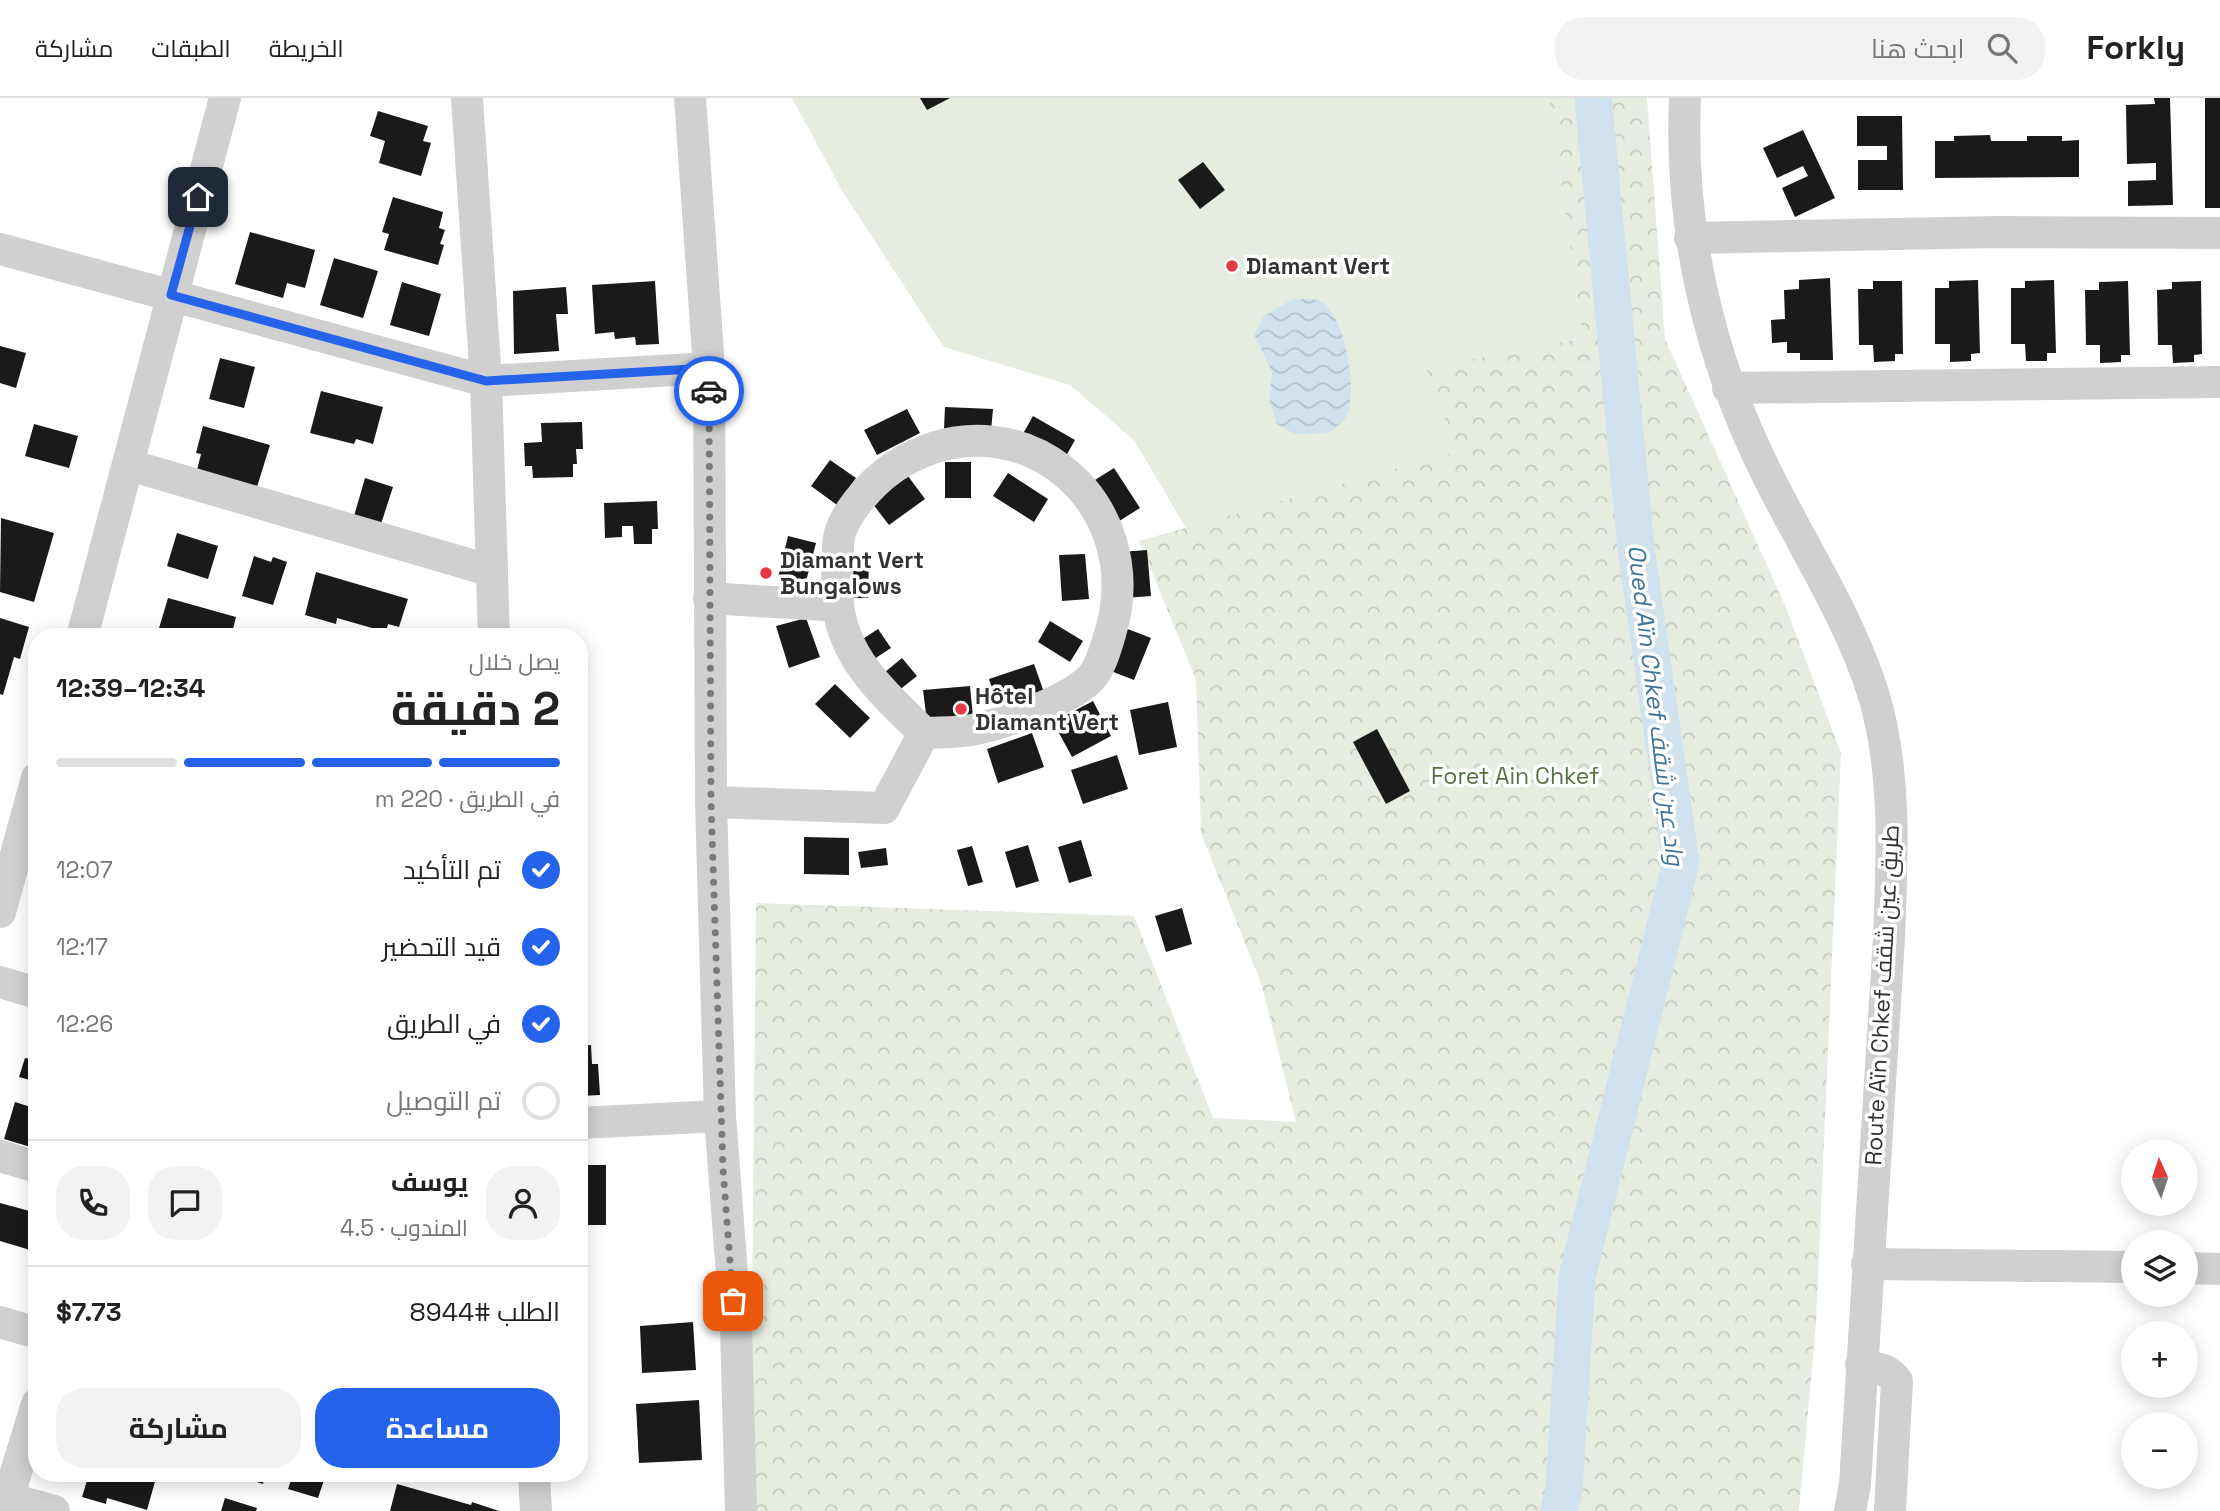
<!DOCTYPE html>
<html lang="ar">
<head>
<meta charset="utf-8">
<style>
  :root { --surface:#fff; --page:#f2f2f2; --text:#222; --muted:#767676; --line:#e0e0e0; --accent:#2563eb }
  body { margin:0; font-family:"Space Grotesk",Cairo,sans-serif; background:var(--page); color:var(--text); direction:rtl; height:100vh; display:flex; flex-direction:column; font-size:26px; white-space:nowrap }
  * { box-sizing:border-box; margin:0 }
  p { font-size:23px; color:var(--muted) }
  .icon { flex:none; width:38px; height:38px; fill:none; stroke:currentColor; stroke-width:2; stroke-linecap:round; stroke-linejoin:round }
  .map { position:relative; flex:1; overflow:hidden; direction:ltr }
  .drawer { position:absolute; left:28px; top:530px; width:560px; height:854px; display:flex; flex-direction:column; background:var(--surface); border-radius:28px; box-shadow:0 4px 18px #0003; direction:rtl }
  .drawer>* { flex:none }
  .needle { width:46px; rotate:357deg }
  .fabs { position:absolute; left:2121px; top:1041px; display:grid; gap:14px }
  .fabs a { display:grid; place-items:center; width:77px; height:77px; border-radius:50%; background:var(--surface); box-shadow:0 4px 18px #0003; font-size:35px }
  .pin { position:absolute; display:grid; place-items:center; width:60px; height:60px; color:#fff; margin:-30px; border-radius:14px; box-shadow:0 4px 10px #0006 }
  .courier { position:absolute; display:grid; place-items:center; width:70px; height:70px; margin:-35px; border:5px solid #2563eb; border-radius:50%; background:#fff; color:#222; box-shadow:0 2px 9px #0007 }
  .summary em { font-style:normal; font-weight:700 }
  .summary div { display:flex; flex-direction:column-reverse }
  .summary { display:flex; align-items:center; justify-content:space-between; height:119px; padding:0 28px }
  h1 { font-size:46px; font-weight:700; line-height:52px }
  .bar { display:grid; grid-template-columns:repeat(4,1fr); gap:10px 7px; align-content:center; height:84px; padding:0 28px }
  .bar i { height:9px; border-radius:5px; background:var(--line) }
  .bar .active { background:var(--accent) }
  .bar p { grid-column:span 4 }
  .line { display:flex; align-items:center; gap:18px; padding:0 28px; border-top:2px solid var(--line) }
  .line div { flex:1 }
  .round { display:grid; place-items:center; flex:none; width:74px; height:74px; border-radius:28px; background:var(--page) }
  ol { padding:0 28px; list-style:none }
  li { display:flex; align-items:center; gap:21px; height:77px }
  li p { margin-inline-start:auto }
  li .icon { padding:7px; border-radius:50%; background:var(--accent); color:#fff; stroke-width:4 }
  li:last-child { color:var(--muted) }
  li i { width:38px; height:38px; border:4px solid var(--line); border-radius:50% }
  .primary-button { display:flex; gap:14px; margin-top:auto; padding:14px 28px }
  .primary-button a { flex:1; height:80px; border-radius:28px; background:var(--accent); color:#fff; font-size:28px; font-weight:700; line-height:80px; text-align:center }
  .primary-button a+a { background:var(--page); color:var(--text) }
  header { display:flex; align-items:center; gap:42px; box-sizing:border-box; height:98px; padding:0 35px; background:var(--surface); border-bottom:2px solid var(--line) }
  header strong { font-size:33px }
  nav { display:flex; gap:38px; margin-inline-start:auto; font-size:24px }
  .search { width:490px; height:63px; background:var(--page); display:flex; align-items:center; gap:18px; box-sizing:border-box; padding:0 24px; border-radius:28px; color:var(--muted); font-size:26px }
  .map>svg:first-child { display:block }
  .forest { fill:url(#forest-crowns) }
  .pitch { fill:#e6ecdf }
  .water { fill:url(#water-waves) }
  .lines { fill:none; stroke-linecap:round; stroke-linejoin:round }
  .river { stroke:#cfe2ee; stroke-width:37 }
  .building { fill:#1a1a1a }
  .minor { stroke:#d0d0d0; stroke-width:32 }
  .done { stroke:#7a7a7a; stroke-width:7; stroke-dasharray:0 12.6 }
  .route { stroke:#2563eb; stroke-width:9 }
  .poi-dot { fill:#e63946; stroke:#fff; stroke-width:2.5 }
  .labels { text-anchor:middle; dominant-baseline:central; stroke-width:7; stroke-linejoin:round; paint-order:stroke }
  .poi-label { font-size:23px; font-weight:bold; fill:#333; stroke:#fff; text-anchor:start }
  .park-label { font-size:23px; fill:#56703f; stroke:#fff }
  .street-label { font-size:23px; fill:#333; stroke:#fff }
  .water-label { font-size:24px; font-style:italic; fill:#3f7597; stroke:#fff }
</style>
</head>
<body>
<header>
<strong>Forkly</strong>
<div class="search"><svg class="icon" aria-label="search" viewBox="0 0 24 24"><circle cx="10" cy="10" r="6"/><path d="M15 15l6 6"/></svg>ابحث هنا</div>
<nav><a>الخريطة</a><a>الطبقات</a><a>مشاركة</a></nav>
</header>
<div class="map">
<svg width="2220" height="1413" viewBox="0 0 2220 1413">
  <defs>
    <pattern id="forest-crowns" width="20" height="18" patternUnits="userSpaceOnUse" patternTransform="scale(1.75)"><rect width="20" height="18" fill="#e6ecdf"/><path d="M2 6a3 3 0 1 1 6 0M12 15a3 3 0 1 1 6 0" fill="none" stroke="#c6cbc0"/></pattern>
    <pattern id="water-waves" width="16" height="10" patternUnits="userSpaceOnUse" patternTransform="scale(1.75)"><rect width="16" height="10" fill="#cfe2ee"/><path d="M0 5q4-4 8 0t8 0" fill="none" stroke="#b2c2cd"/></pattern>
  </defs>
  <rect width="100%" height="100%" fill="#fff"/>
  <polygon class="forest" points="1549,0 1647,0 1665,241 1784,505 1841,655 1816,1226 1799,1413 750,1413 756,805 1134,818 1213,1020 1296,1024 1261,885 1201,735 1196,581 1139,443 1457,353 1425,270 1583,240"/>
  <polygon class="pitch" points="792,0 1549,0 1583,240 1426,270 1457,353 1186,430 1134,342 1070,287 944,249 844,96"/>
  <path class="water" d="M1293 201C1301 202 1313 200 1320 203 1345 215 1360 297 1345 320 1341 326 1333 331 1329 335L1295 336 1277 326 1269 301 1272 274 1254 236 1264 218Z"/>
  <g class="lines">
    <polyline class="river" points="1559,1413 1564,1392 1577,1179 1681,765 1636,450 1593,0"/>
  </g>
  <g class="building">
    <polygon points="920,0 950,0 927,12"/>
    <polygon points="2154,0 2170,0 2173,107 2128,108 2128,83 2156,82 2156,65 2127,66 2126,7 2155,6"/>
    <rect x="2205" y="0" width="15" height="110"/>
    <polygon points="378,13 428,28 423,43 431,45 421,78 379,65 385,43 370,38"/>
    <polygon points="1857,18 1902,18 1903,92 1858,92 1858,62 1887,62 1887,48 1857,48"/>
    <polygon points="1803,32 1835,100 1795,119 1782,90 1808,78 1803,68 1777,80 1763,50"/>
    <polygon points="1990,37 1991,43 2027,43 2027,38 2062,38 2062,43 2079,42 2079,79 1935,80 1935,43 1954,43 1954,38"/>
    <polygon points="1203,64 1225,92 1200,111 1178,82"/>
    <polygon points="393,99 443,114 439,130 445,132 440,146 444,147 438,167 384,152 389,136 382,134"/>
    <polygon points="250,134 315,152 305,190 287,185 283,200 235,186"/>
    <polygon points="334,160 378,173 363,220 320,207"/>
    <polygon points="1830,180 1833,262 1800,262 1800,255 1787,255 1787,244 1772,245 1771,222 1785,221 1784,192 1799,191 1799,182"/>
    <polygon points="1978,182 1980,255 1971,256 1971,263 1950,264 1950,246 1935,246 1935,190 1949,190 1949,183"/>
    <polygon points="2054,182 2056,255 2047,255 2047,263 2026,263 2025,246 2011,246 2011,190 2025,190 2025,183"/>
    <polygon points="655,183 659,246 636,247 635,239 615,241 614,234 595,236 592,187"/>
    <polygon points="1873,183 1902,183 1903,256 1895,256 1895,263 1874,264 1873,247 1859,247 1858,191 1873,191"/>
    <polygon points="2128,183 2130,257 2121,257 2121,264 2100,265 2100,247 2086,247 2085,192 2099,192 2099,184"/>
    <polygon points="2201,183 2202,256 2194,257 2194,264 2173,265 2172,247 2158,247 2157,192 2172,191 2172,184"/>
    <polygon points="402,184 441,196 429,238 390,227"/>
    <polygon points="566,189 568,216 556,216 559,253 514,256 513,193"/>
    <polygon points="0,248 26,255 16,290 0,285"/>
    <polygon points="220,260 255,269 244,310 209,301"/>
    <polygon points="321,293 383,309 373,346 356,341 354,346 310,335"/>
    <polygon points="945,309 993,311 991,333 944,331"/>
    <polygon points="907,311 920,335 877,357 864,332"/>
    <polygon points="1033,318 1075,342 1062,365 1020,341"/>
    <polygon points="582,324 583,351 576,351 577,366 573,366 573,379 533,380 532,368 525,368 524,345 542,344 541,325"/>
    <polygon points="34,326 78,338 69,370 25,358"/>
    <polygon points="203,328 270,347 257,389 197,372 201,356 196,355"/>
    <polygon points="830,362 856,380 837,407 811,388"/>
    <rect x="945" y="364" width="26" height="36"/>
    <polygon points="1114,370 1140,410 1113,427 1087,387"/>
    <polygon points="1008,375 1048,401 1034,424 993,398"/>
    <polygon points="908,378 925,401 889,427 872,405"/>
    <polygon points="365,380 393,389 381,426 354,418"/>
    <polygon points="657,403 658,431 652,431 652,446 634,446 633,428 622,428 622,439 605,440 604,405"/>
    <polygon points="1,420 54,435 34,504 0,494"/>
    <polygon points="177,435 218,448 208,481 167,468"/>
    <polygon points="788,438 816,445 805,487 778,480"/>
    <polygon points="1147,452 1151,498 1125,500 1121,454"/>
    <polygon points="1085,456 1089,501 1062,503 1059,457"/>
    <polygon points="254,458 271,464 273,459 287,464 273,507 242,498"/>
    <polygon points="841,460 869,460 868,500 841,500"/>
    <polygon points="316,474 408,501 399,529 388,526 386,534 337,520 336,526 305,517"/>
    <polygon points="168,500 236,519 231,539 157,537"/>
    <polygon points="0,520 29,529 20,561 14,559 3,597 0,596"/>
    <polygon points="806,520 820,559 789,570 776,528"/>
    <polygon points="1050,523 1083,543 1070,564 1038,544"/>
    <polygon points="1120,528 1151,540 1134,582 1103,570"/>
    <polygon points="267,531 294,538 294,539 264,539"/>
    <polygon points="878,531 891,550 865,567 852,548"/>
    <polygon points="902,560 917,578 893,597 879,579"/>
    <polygon points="1034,566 1046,600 1000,615 989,581"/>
    <polygon points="835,586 870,620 850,640 815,606"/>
    <polygon points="970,588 973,619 927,624 923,592"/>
    <polygon points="1093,603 1111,638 1072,659 1053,624"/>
    <polygon points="1168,604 1177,649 1139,657 1130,612"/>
    <polygon points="1377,631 1410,693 1386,706 1353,644"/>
    <polygon points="1032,635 1044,669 998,685 987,651"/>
    <polygon points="1117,657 1128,691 1083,706 1071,672"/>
    <polygon points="804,739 849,740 849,777 804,776"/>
    <polygon points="1081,742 1092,778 1069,785 1058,749"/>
    <polygon points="1028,747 1039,783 1016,790 1005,754"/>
    <polygon points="972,748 983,784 968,788 957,752"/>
    <polygon points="886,750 888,767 861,770 858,754"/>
    <polygon points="1182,810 1192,846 1166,854 1155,818"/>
    <polygon points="34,946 37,947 37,984 19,979 25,960 30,961"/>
    <polygon points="591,947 592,966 598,966 600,997 579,998 579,948"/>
    <polygon points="15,1004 37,1011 37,1051 4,1041"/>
    <rect x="579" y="1067" width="27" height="60"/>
    <polygon points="0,1105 37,1115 37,1154 0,1143"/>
    <polygon points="36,1194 37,1194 37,1219 29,1216"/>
    <polygon points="693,1224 696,1272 642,1275 640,1228"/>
    <polygon points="699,1302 702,1362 639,1365 636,1306"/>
    <polygon points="89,1376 139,1376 156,1380 147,1412 107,1400 106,1406 82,1399"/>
    <polygon points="231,1376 266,1376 263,1386"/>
    <polygon points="293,1376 326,1376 318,1400 288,1391"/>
    <polygon points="397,1386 471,1407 472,1404 499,1413 390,1413"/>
    <polygon points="225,1400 257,1410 256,1413 221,1413"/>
  </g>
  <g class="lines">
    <g class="minor">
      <polyline points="467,0 486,283 494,539"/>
      <polyline points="690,0 709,270 711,704 720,1018 736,1229 741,1413"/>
      <path d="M1685 0C1679 131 1709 261 1768 378 1804 451 1850 520 1874 598 1897 676 1892 760 1889 840L1855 1386 1850 1413"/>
      <polyline points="1690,140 1999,134 2220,135"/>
      <polyline points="0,151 486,283 709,270"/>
      <polyline points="1728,290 2220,284"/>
      <polyline points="129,367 492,473"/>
      <polyline points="709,500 838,508"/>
      <polyline points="82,539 225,0"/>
      <path d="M711 704 884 710 924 635C941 634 960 635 977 631 1010 623 1062 605 1088 583 1099 574 1106 550 1110 536 1151 402 1015 290 894 369 872 384 838 420 838 448 838 467 836 487 838 506 843 561 887 599 924 635"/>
      <polyline points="0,814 37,680"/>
      <polyline points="0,884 37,895"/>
      <polyline points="579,1025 720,1018"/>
      <polyline points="0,1058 37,1069"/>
      <polyline points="1867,1166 2133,1169"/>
      <polyline points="2186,1170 2220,1171"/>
      <polyline points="0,1224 37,1235"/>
      <path d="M1861 1267C1876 1270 1888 1270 1897 1283L1890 1413"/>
      <polyline points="534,1376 536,1413"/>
      <polyline points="0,1398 54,1413"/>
      <polyline points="4,1413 37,1306"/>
    </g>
  </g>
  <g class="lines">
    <polyline class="done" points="709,293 711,704 723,1071 733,1203"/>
    <polyline class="route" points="198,99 171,197 486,283 709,270 709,293"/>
  </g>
  <g class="poi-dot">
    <circle cx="1232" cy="168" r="7"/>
    <circle cx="766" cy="475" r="7"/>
    <circle cx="961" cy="611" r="7"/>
  </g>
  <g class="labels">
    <g class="poi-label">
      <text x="1246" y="168">Diamant Vert</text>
      <text x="780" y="462">Diamant Vert<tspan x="780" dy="26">Bungalows</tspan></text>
      <text x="975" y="598">Hôtel<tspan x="975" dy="26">Diamant Vert</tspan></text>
    </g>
    <g class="park-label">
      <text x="1515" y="678">Foret Ain Chkef</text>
    </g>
    <g class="street-label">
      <text transform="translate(1882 897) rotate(-87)">Route Aïn Chkef طريق عين شقف</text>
    </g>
    <g class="water-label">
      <text transform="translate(1656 607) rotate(83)">Oued Aïn Chkef واد عين شقف</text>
    </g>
  </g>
</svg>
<div class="fabs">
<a><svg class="needle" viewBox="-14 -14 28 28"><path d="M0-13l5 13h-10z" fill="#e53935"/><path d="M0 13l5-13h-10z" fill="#767676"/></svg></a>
<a><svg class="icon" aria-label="layers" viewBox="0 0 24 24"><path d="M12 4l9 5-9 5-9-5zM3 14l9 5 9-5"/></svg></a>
<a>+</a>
<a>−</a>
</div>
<div class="pin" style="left:733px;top:1203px;background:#ea580c"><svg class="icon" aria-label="bag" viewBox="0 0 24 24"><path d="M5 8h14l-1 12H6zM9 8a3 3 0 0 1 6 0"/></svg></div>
<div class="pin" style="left:198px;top:99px;background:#1f2937"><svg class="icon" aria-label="home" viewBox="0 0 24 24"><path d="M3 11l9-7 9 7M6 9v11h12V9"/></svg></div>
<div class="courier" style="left:709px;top:293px"><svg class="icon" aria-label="car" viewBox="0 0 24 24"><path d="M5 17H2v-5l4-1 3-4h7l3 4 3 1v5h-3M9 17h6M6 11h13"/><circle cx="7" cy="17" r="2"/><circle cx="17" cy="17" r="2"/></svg></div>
<section class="drawer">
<div class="summary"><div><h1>2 دقيقة</h1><p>يصل خلال</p></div><em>12:34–12:39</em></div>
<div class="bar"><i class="active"></i><i class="active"></i><i class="active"></i><i></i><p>في الطريق · 220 m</p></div>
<ol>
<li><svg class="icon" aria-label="check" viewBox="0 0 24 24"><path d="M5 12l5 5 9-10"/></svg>تم التأكيد<p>12:07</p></li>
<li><svg class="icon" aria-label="check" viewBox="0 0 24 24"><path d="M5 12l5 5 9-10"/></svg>قيد التحضير<p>12:17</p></li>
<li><svg class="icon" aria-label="check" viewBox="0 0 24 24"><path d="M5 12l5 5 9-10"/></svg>في الطريق<p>12:26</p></li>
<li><i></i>تم التوصيل</li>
</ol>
<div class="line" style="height:126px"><a class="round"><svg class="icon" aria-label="person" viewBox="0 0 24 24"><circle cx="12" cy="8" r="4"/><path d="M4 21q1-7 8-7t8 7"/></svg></a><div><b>يوسف</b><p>المندوب · 4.5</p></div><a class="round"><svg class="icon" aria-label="chat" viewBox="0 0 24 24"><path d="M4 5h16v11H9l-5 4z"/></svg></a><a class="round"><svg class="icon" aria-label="phone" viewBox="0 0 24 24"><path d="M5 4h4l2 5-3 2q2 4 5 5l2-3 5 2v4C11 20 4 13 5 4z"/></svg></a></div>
<div class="line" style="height:91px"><div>الطلب #8944</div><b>$7.73</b></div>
<div class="primary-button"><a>مساعدة</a><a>مشاركة</a></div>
</section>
</div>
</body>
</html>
